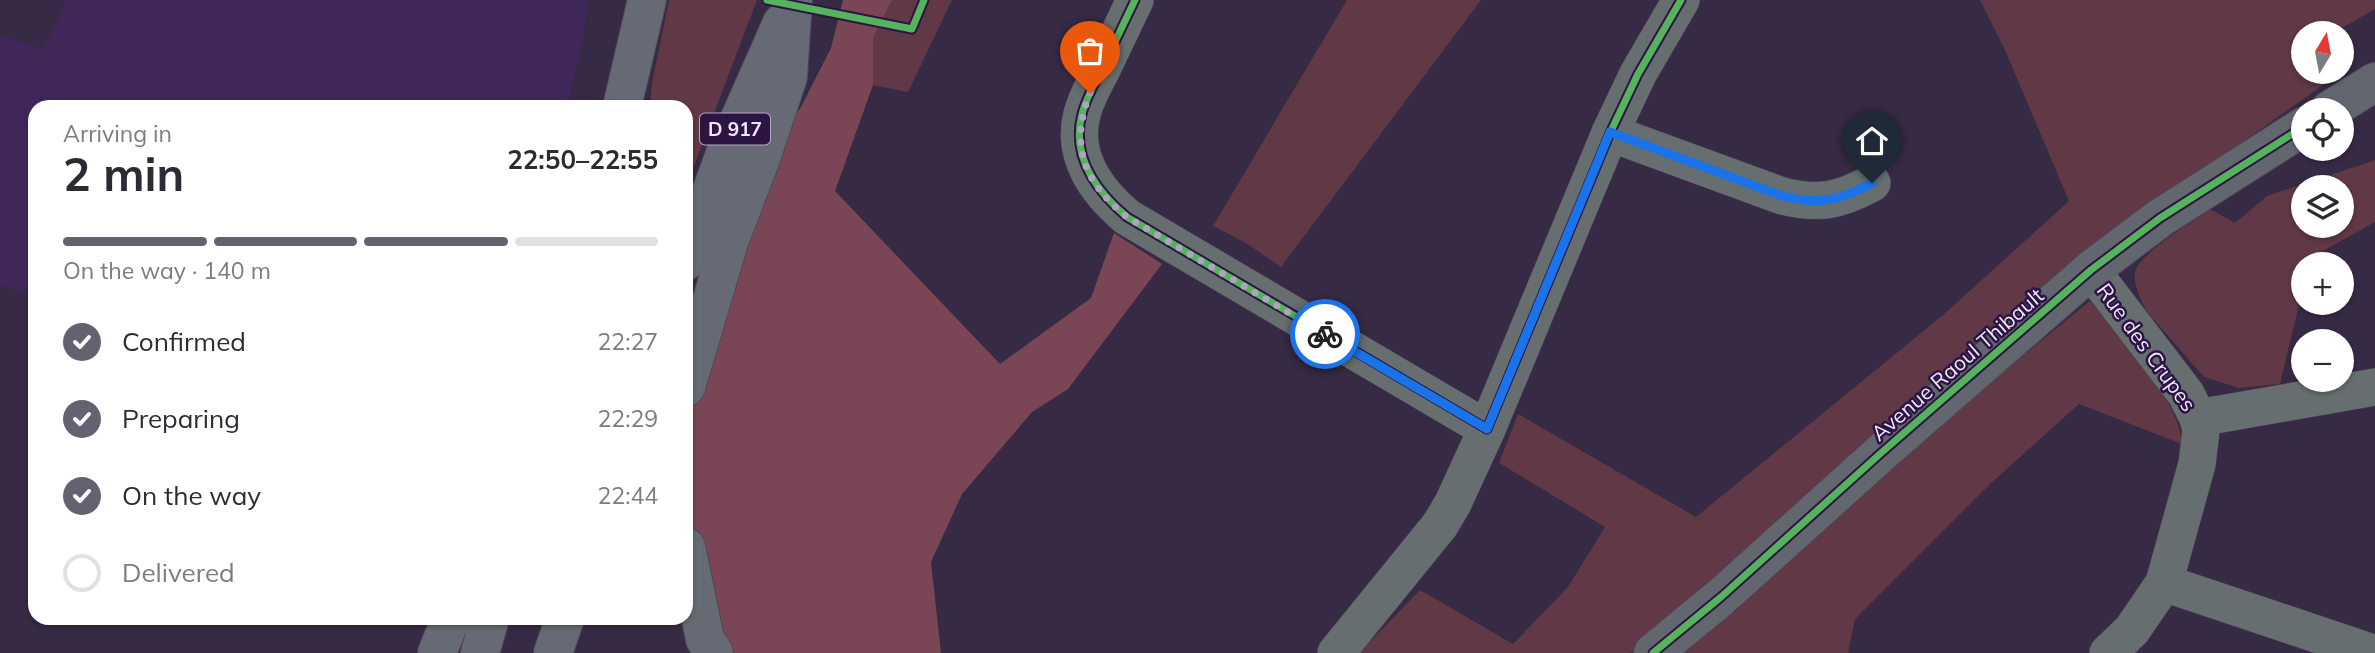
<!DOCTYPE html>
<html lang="en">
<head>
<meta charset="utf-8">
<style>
  :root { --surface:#fff; --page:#f7f7f7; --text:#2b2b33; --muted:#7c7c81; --line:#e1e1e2; --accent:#666171 }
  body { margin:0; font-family:Mulish,sans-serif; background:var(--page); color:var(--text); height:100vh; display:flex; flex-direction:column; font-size:26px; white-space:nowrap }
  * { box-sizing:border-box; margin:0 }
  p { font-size:23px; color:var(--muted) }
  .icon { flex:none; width:38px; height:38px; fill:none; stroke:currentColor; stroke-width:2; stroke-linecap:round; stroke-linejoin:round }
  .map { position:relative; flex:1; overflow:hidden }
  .side { position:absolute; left:28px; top:100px; width:665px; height:525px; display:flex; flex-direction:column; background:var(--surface); border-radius:21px; box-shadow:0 2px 5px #0004 }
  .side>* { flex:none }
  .needle { width:46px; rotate:10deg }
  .fabs { position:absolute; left:2291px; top:21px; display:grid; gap:14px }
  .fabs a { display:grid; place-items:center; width:63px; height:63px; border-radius:50%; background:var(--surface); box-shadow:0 2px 5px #0004; font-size:35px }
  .pin { position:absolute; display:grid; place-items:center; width:60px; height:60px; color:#fff; margin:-72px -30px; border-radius:50% 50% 50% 0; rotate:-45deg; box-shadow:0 0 7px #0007 }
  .pin .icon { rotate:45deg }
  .courier { position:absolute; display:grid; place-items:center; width:70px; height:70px; margin:-35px; border:5px solid #1a73e8; border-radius:50%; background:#fff; color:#222; box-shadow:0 2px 9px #0007 }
  .summary em { font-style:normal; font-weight:700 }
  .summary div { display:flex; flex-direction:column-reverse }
  .summary { display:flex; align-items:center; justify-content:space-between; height:119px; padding:0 35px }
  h1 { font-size:46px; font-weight:700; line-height:52px }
  .bar { display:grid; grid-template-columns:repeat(4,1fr); gap:10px 7px; align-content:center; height:84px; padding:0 35px }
  .bar i { height:9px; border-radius:5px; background:var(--line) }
  .bar .on { background:var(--accent) }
  .bar p { grid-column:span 4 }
  ol { padding:0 35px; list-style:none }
  li { display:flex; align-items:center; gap:21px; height:77px }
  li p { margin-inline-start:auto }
  li .icon { padding:7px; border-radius:50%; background:var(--accent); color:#fff; stroke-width:4 }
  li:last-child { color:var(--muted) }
  li i { width:38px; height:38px; border:4px solid var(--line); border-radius:50% }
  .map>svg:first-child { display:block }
  .built { fill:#402759 }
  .green { fill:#613845; fill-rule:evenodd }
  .forest { fill:#7a4655 }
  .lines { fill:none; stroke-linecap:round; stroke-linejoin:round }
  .street-casing { stroke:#51475b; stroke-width:38 }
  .secondary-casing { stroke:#51475b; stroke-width:40 }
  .highway-casing { stroke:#51475b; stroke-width:40 }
  .street { stroke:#666e70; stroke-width:37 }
  .secondary { stroke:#62666e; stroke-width:38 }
  .highway { stroke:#666a74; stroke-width:38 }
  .cycleway-casing { stroke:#2d1543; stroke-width:11 }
  .cycleway { stroke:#56b35d; stroke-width:7 }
  .done { stroke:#afa4bd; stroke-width:7; stroke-dasharray:0 12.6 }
  .route { stroke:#1a73e8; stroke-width:9 }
  .labels { text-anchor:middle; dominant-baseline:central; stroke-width:5; stroke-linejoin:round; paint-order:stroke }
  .shield { fill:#2d1543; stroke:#b6a7c6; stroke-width:2 }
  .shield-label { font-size:19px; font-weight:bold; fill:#f0e6fe }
  .street-label { font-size:21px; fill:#f0e6fe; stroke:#2d1543 }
</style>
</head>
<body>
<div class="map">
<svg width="2375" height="653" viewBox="0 0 2375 653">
  <rect width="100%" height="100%" fill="#372a44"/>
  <polygon class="built" points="67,0 589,0 580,54 566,107 35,107 35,297 0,284 0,34 43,50"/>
  <g class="green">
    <polygon points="669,0 757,0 694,166 686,163 686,107 650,107 652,83"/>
    <polygon points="892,0 952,0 908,92 873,85 873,38"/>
    <polygon points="1347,0 1481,0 1281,267 1246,243 1213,226"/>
    <polygon points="1980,0 2375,0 2375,9 2333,33 2303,33 2303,72 2315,72 2323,85 2220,158 2186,178 2165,193 1710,583 1697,591 1630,653 1359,653 1420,590 1513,644 1568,587 1605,527 1499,463 1518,414 1696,517 1943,315 2069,201 2005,50"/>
    <path d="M2375 160V222L2310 258 2309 264H2303V288L2280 384 2239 388 2204 377 2148 313C2142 303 2133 285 2135 272 2139 254 2193 221 2210 209L2235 223 2267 196ZM2342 187V226H2303V187Z"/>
    <path d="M2090 301C2117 332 2182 403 2182 444L2079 404 1989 485 1855 619 1848 653H1682L1720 619 1735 612 1778 567 2009 367Z"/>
  </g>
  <polygon class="forest" points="843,0 892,0 873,38 873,85 835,191 1000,364 1091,298 1114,233 1162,264 1068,389 1032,412 962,494 931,562 941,653 714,653 686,547 686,387 761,158 801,107 831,48"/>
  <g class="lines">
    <defs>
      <g id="street">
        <path d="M1135 0C1124 23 1113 46 1102 69 1095 83 1086 98 1082 114 1071 156 1096 191 1127 217L1487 429 1610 133 1638 74 1681 0"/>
        <path d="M1610 133 1782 196C1818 205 1839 201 1872 183"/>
        <polyline points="2091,270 2186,394 2198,418 2201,430 2197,464 2164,583 2132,630 2108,653"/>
        <polyline points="2198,418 2375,387"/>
        <polyline points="2164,583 2373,653"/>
        <polyline points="1336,653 1440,525 1453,503 1487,429"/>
      </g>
      <g id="secondary">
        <polyline points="2330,110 2375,82"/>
        <polyline points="1653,653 1721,597 1881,453 2091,270 2160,218 2303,127"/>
      </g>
      <g id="highway">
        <polyline points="622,107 647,0"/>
        <polyline points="686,261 729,143 782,23"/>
        <polyline points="686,387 729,242 761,158 788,77 793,0"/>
        <polyline points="686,547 705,639 714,653"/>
        <polyline points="437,653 451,618"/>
        <polyline points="480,653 490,618"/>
        <polyline points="553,653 565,618"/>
      </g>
    </defs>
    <use href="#street" class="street-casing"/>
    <use href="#secondary" class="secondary-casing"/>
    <use href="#highway" class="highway-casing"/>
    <use href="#street" class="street"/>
    <use href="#secondary" class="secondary"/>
    <use href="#highway" class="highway"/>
    <defs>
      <g id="cycleway">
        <polyline points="767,0 912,29 924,0"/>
        <path d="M1135 0C1124 23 1113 46 1102 69 1095 83 1086 98 1082 114 1071 156 1096 191 1127 217L1487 429 1610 133 1638 74 1681 0"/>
        <polyline points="1653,653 1721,597 1881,453 2091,270 2160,218 2303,127"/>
      </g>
    </defs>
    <use href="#cycleway" class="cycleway-casing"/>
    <use href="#cycleway" class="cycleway"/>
  </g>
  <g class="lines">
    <path class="done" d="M1090 93C1069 146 1084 182 1127 217L1325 334"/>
    <path class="route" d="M1325 334 1487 429 1610 132 1782 196C1818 205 1839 201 1872 183"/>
  </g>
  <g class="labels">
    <rect class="shield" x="700" y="113.5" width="70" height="31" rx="5"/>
    <g class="shield-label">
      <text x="735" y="129">D 917</text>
    </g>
    <g class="street-label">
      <text transform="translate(2147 347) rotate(54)">Rue des Crupes</text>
      <text transform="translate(1957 364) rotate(-41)">Avenue Raoul Thibault</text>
    </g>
  </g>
</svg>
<div class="fabs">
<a><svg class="needle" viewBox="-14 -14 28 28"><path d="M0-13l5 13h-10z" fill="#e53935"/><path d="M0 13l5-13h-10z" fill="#7c7c81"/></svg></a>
<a><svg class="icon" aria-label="locate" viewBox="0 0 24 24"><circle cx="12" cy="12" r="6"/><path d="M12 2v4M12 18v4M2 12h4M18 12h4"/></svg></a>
<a><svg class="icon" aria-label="layers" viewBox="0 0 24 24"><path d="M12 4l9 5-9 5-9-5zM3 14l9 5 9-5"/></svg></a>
<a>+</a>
<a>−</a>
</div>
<div class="pin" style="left:1090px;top:93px;background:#ea580c"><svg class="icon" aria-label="bag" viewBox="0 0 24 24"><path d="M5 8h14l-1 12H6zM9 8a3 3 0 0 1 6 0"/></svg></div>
<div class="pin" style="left:1872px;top:183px;background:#1f2937"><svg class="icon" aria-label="home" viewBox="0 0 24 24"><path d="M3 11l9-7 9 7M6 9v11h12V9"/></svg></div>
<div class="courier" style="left:1325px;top:334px"><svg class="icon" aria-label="bike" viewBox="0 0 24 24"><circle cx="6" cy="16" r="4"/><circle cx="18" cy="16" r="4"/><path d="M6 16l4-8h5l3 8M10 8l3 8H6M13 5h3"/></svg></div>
<section class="side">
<div class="summary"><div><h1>2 min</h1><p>Arriving in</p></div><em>22:50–22:55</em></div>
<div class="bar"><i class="on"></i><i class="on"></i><i class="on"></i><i></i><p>On the way · 140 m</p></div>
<ol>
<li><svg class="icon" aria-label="check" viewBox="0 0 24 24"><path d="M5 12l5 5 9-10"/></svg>Confirmed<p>22:27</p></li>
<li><svg class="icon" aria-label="check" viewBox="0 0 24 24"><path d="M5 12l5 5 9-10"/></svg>Preparing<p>22:29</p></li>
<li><svg class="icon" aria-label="check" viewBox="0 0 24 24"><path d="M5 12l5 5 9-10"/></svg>On the way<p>22:44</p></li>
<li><i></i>Delivered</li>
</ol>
</section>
</div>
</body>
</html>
